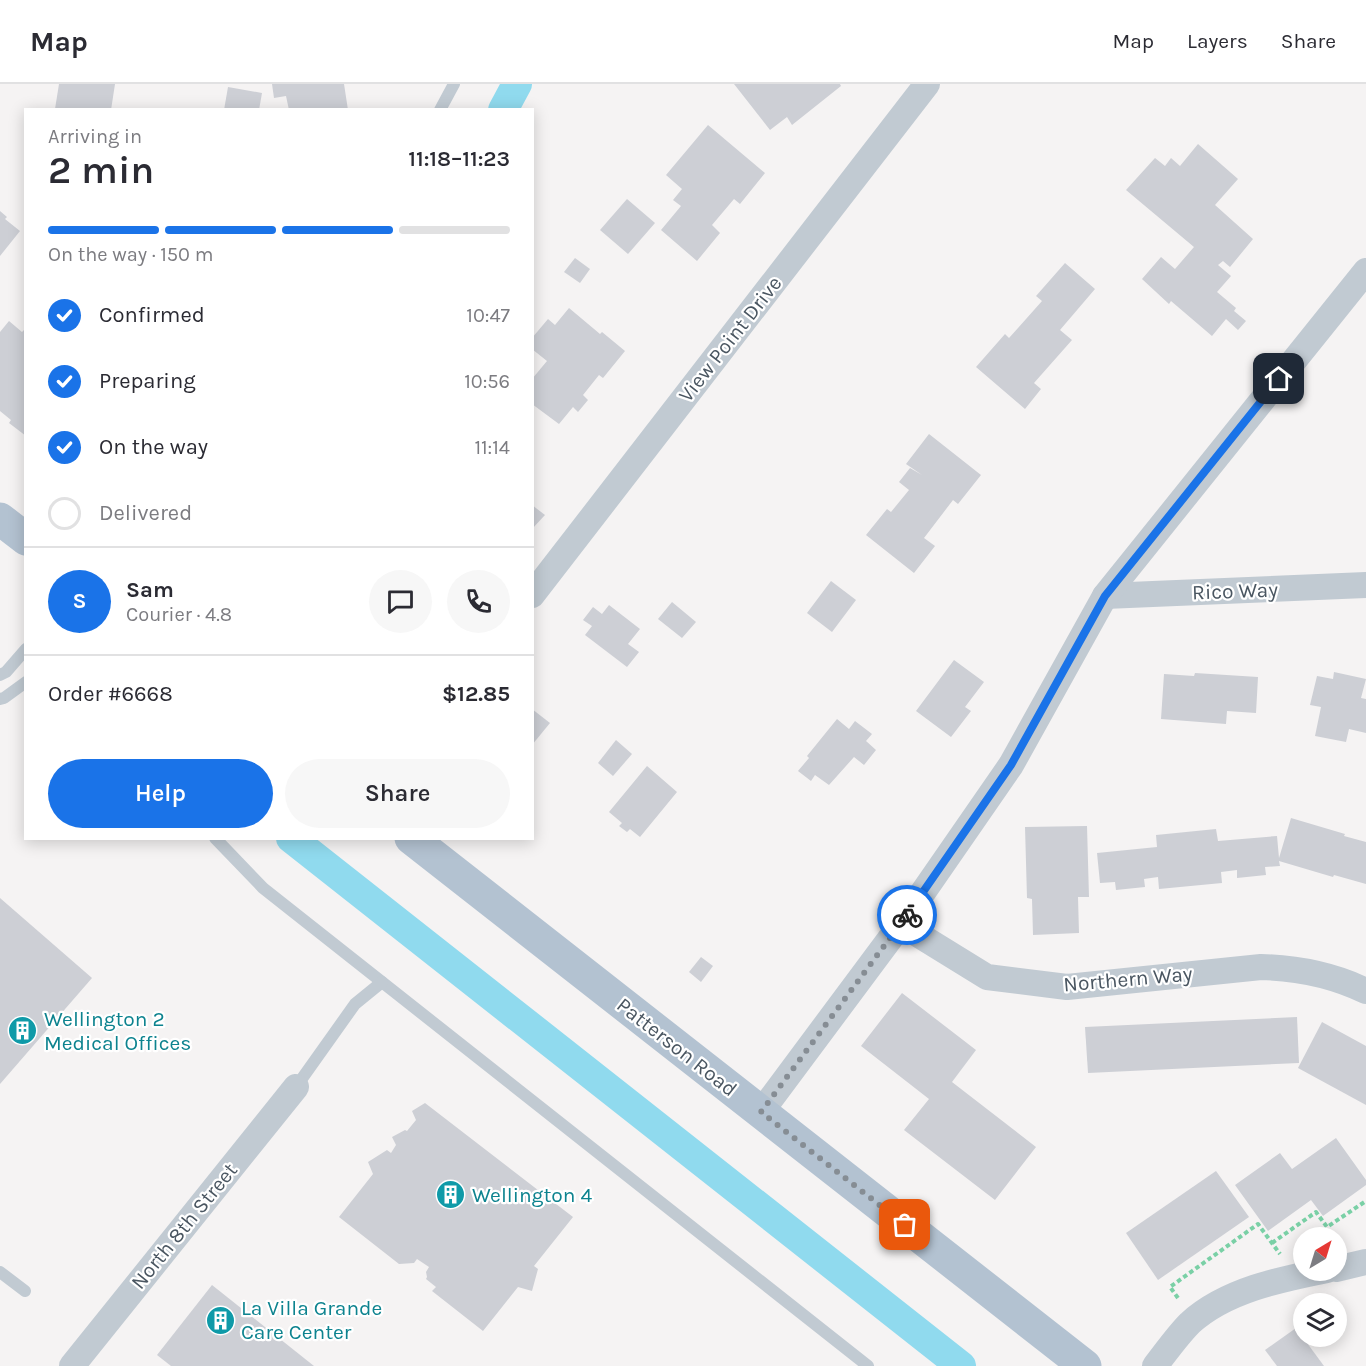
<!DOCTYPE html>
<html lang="en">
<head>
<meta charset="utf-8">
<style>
  :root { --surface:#fff; --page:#f7f7f7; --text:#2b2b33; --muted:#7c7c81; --line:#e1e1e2; --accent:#1a73e8 }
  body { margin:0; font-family:Karla,sans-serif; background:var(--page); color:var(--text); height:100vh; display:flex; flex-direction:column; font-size:22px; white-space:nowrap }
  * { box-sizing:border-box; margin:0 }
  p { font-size:20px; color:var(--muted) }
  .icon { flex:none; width:33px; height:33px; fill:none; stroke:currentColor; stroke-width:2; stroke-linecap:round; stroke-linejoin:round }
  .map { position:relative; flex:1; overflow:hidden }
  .drawer { position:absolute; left:24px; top:24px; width:510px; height:732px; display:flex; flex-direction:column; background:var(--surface); border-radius:0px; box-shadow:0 3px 15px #0003 }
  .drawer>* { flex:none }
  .needle { width:39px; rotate:38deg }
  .controls { position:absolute; left:1293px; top:1143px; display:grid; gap:12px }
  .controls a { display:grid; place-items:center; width:54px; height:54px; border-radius:50%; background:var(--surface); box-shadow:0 3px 15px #0003; font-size:30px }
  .pin { position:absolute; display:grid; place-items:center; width:51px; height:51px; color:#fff; margin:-26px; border-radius:12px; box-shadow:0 3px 9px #0006 }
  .courier { position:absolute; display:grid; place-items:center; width:60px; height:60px; margin:-30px; border:4px solid #1a73e8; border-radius:50%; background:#fff; color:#222; box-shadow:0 2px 8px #0007 }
  .summary em { font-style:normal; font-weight:600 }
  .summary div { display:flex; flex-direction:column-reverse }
  .summary { display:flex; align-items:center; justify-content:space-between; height:102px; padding:0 24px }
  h1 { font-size:39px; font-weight:600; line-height:45px }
  .bar { display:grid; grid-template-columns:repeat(4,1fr); gap:9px 6px; align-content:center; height:72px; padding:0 24px }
  .bar i { height:8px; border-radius:4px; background:var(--line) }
  .bar .selected { background:var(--accent) }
  .bar p { grid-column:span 4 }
  .line { display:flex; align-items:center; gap:15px; padding:0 24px; border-top:2px solid var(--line) }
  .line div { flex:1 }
  .round { display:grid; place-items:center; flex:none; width:63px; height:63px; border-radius:32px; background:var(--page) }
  ol { padding:0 24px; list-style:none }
  li { display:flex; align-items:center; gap:18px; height:66px }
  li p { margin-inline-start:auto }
  li .icon { padding:6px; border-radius:50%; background:var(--accent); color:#fff; stroke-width:4 }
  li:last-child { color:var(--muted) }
  li i { width:33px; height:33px; border:3px solid var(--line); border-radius:50% }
  .action { display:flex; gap:12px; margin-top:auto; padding:12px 24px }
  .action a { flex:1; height:69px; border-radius:36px; background:var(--accent); color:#fff; font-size:24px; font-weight:600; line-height:69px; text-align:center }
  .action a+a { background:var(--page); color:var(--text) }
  header { display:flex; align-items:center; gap:36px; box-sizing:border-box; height:84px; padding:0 30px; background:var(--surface); border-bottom:2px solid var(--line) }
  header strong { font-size:28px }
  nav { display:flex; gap:33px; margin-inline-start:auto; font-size:21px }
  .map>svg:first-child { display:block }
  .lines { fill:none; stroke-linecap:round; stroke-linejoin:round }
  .canal { stroke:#90daee; stroke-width:30 }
  .building { fill:#cdcfd5 }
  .path { stroke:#7ad0a6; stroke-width:4; stroke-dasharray:4.5 3; stroke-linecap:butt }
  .lane { stroke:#c1cad2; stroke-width:12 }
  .street { stroke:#c1cad2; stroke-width:26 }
  .primary { stroke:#b3c2d1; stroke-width:33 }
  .done { stroke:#868d94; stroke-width:6; stroke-dasharray:0 10.8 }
  .route { stroke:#1a73e8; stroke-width:8 }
  .labels { text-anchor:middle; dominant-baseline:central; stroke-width:4.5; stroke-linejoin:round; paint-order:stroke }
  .street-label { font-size:21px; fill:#4a5661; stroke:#fff }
  .culture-label { font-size:21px; fill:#0d838f; stroke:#fff; text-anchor:start }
</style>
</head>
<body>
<header>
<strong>Map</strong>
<nav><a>Map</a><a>Layers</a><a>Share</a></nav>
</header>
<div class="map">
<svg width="1366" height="1282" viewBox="0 0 1366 1282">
  <rect width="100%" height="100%" fill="#f5f3f3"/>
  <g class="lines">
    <g class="canal">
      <polyline points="503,26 517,0"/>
      <polyline points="291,754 961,1282"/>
    </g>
  </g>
  <g class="building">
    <polygon points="59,0 115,0 111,26 55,25"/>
    <polygon points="272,0 344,0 348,26 289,26 286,12 274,14"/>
    <polygon points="734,0 840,0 841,2 792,41 787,33 770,46"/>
    <polygon points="228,3 262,9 259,26 224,26"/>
    <polygon points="708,41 765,89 740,120 734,115 712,141 720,149 697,177 661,146 681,122 673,116 682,105 666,91"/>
    <polygon points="1198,60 1238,95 1215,121 1253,155 1230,183 1223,177 1218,181 1231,192 1217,208 1236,224 1234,227 1246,237 1238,246 1226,235 1212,252 1171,217 1169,220 1142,195 1161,173 1175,185 1194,163 1126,106 1155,74 1165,82 1171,74 1180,82"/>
    <polygon points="627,115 655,139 628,170 600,146"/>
    <polygon points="0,127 7,133 5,135 20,147 0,172"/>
    <polygon points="575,174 590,185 580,199 564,188"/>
    <polygon points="1065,179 1095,205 1060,246 1072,256 1034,299 1041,305 1025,325 976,283 1005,250 1009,254 1042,217 1036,212"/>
    <polygon points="569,224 600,250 602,248 625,267 603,294 599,291 583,311 588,316 578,328 573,323 559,340 532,320 532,295 547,277 532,265 532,254 548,235 555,241"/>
    <polygon points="9,237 22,248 26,244 26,352 9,339 11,336 0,327 0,248"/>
    <polygon points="929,350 981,391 958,420 953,416 924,454 935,462 914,489 866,451 887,425 891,428 909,406 899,398 910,384 922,391 906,380"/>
    <polygon points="532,421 545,431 532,445"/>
    <polygon points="831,497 856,516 832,548 807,529"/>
    <polygon points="672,518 696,538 682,554 658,535"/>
    <polygon points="609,521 640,545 628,560 639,568 627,583 585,551 592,542 583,536 593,523 602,530"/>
    <polygon points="954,576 984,598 965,623 971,627 951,653 916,627"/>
    <polygon points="1334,588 1366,595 1361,614 1366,615 1366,649 1349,645 1346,658 1315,652 1321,623 1310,621 1317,592 1333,595"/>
    <polygon points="1195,589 1258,593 1256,629 1227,627 1226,640 1161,635 1164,590 1194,592"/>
    <polygon points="532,625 550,639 532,661"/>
    <polygon points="837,635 849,645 855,637 872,650 866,657 876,666 864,681 854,673 829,701 815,691 811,697 798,687 809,674 807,672"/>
    <polygon points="616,656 632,670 613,692 598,679"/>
    <polygon points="647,682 677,708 640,753 630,745 627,748 619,742 622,739 609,728"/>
    <polygon points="1291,734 1345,750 1344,752 1366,758 1366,800 1334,791 1333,793 1279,777 1280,782 1265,783 1266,791 1237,794 1237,786 1221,788 1222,799 1159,805 1158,793 1144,795 1145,803 1116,806 1115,798 1100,799 1097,769 1157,763 1156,751 1216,745 1218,757 1277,752 1279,774"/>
    <polygon points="1087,742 1089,813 1078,813 1079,849 1033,851 1032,815 1027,814 1025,743"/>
    <polygon points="0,814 92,894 0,1000"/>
    <polygon points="701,873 713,882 701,898 689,888"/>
    <polygon points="902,909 976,966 952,998 1036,1063 995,1116 904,1046 929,1015 861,962"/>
    <polygon points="1297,933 1299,979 1088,989 1085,943"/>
    <polygon points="1322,938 1366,962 1366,1021 1298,984"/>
    <polygon points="425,1019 573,1133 534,1182 538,1185 532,1207 518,1203 483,1247 432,1207 436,1203 426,1195 427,1193 426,1188 429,1183 417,1175 414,1179 399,1180 339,1133 373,1090 368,1078 387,1066 391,1069 396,1061 392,1053 405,1046 407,1047 416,1036 412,1027"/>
    <polygon points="1336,1054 1366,1096 1366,1101 1323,1132 1311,1116 1268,1147 1235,1101 1280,1069 1292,1085"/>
    <polygon points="1216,1087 1249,1133 1158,1196 1126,1149"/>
    <polygon points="212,1201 314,1282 171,1282 157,1271"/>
    <polygon points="1296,1244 1324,1282 1277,1282 1265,1266"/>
  </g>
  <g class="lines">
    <g class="path">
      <polyline points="1272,1159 1316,1128 1327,1143 1366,1117"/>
      <polyline points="1178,1214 1170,1203 1258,1140 1280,1170"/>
    </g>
    <g class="lane">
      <polyline points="440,26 454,0"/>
      <polyline points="0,591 6,588 26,565"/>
      <polyline points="0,615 4,614 26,598"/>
      <polyline points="215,754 263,804 868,1282"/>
      <polyline points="296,1003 355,920 382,898"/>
      <polyline points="0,1188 25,1207"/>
    </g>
    <g class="street">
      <polyline points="532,511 927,0"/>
      <polyline points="1105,512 1366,501"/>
      <path d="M901 840 987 893 1067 903 1261 883C1299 884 1333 891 1366 907"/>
      <polyline points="761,1028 901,840 1011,681 1105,512 1366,187"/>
      <polyline points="1336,1185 1366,1178"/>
      <polyline points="72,1282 296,1003"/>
      <path d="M1155 1282C1166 1268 1177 1252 1190 1239 1226 1206 1282 1195 1327 1186"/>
    </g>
    <g class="primary">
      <polyline points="0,435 26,455"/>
      <polyline points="411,754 1085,1282"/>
    </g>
  </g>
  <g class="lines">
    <polyline class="done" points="905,1141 761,1028 907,831"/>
    <polyline class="route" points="907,831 1011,681 1105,512 1279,295"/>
  </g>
  <defs>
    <symbol id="building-disc" viewBox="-11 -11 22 22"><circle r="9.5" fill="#0f9aa8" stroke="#fff"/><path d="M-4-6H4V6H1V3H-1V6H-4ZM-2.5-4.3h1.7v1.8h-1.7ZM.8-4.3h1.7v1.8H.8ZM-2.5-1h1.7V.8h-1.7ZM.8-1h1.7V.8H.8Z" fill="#fff"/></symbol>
  </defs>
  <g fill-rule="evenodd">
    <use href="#building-disc" x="6" y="930" width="33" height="33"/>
    <use href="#building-disc" x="434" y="1094" width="33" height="33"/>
    <use href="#building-disc" x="204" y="1220" width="33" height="33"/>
  </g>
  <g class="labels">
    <g class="street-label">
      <text transform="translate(730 255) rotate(-52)">View Point Drive</text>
      <text transform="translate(1235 507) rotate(-2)">Rico Way</text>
      <text transform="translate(1128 895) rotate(-5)">Northern Way</text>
      <text transform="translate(677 963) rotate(38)">Patterson Road</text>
      <text transform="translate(184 1142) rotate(-51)">North 8th Street</text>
    </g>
    <g class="culture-label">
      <text x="44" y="935">Wellington 2<tspan x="44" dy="24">Medical Offices</tspan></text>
      <text x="472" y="1111">Wellington 4</text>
      <text x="241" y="1224">La Villa Grande<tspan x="241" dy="24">Care Center</tspan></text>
    </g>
  </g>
</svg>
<div class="controls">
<a><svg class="needle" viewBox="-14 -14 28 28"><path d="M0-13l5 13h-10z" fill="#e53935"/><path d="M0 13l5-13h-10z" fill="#7c7c81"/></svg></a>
<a><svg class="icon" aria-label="layers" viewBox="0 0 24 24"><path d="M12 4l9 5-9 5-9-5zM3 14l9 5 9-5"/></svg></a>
</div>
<div class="pin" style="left:905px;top:1141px;background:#ea580c"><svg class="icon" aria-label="bag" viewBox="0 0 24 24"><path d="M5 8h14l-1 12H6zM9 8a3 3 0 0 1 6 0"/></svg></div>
<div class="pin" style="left:1279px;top:295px;background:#1f2937"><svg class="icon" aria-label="home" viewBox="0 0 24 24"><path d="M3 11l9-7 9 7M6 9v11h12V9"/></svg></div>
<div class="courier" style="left:907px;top:831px"><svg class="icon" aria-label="bike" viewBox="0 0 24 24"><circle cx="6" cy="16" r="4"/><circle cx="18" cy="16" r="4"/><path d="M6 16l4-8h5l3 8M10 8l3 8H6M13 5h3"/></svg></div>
<section class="drawer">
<div class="summary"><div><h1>2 min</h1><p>Arriving in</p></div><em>11:18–11:23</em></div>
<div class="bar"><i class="selected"></i><i class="selected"></i><i class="selected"></i><i></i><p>On the way · 150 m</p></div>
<ol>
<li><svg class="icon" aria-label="check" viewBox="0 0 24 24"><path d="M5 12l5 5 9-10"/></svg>Confirmed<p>10:47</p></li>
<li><svg class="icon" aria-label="check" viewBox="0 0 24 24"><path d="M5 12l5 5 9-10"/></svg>Preparing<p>10:56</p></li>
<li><svg class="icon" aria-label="check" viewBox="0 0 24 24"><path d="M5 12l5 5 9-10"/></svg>On the way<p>11:14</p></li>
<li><i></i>Delivered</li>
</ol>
<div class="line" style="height:108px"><b class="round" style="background:var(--accent);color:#fff">S</b><div><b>Sam</b><p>Courier · 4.8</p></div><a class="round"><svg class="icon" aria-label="chat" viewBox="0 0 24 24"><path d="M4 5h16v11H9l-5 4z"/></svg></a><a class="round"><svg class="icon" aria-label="phone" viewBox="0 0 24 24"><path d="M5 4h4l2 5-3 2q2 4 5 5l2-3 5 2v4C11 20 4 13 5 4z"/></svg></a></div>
<div class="line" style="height:78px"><div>Order #6668</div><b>$12.85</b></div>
<div class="action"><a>Help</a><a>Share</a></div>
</section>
</div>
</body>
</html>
